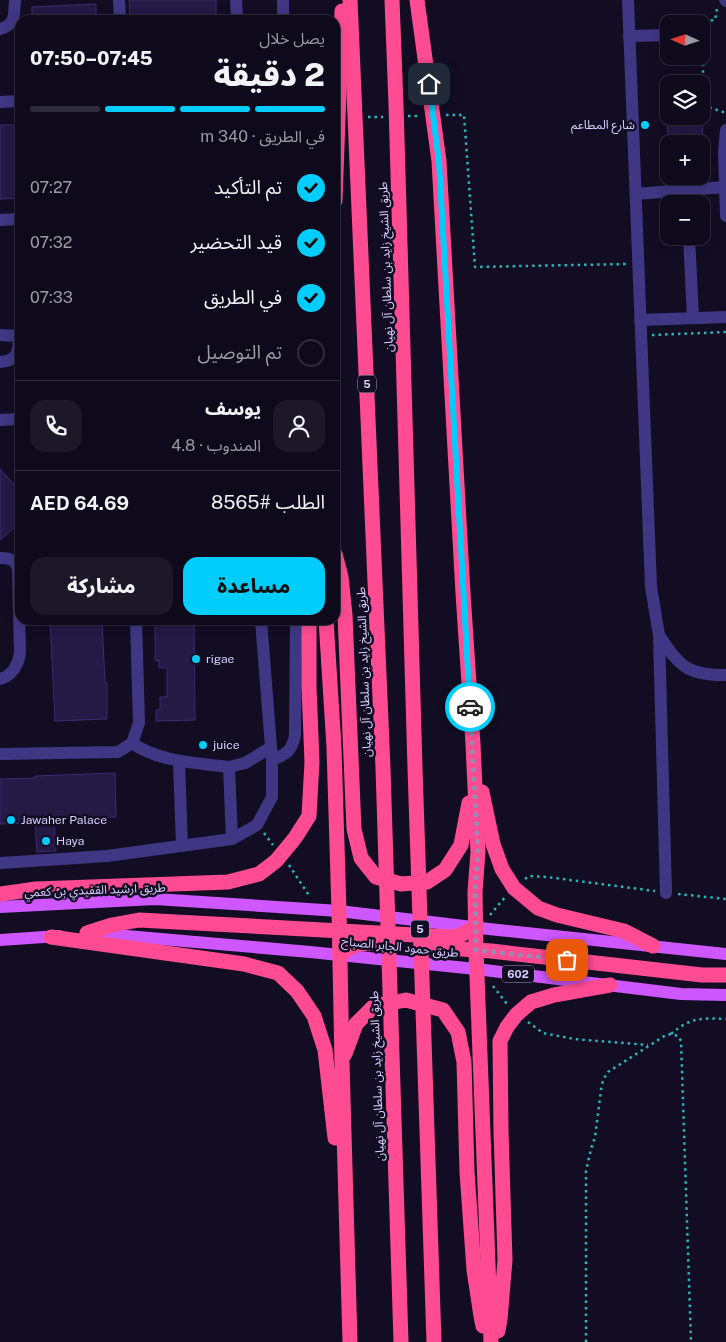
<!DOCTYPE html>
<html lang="ar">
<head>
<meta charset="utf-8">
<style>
  :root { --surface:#0e0a1b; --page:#1c1828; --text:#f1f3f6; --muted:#9b9aa3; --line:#2e2b3a; --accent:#00cdfb }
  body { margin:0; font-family:"Public Sans","Noto Sans Arabic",sans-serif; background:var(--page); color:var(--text); direction:rtl; height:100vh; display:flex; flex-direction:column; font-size:19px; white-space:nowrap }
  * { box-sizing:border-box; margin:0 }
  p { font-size:16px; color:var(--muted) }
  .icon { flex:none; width:28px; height:28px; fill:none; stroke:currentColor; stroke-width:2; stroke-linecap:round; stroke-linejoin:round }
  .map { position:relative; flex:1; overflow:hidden; direction:ltr }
  .side { position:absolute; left:15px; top:15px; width:325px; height:610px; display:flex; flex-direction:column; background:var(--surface); border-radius:15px; box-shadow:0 2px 12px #0003,0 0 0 1px var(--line); direction:rtl }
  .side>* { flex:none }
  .needle { width:32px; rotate:273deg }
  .controls { position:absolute; left:660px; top:15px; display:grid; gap:10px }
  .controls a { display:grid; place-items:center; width:50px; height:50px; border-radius:10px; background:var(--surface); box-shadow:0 2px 12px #0003,0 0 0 1px var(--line); font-size:25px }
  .pin { position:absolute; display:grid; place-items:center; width:42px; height:42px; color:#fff; margin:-21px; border-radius:10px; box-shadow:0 2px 8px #0006 }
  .courier { position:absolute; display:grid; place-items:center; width:50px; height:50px; margin:-25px; border:4px solid #00cdfb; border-radius:50%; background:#fff; color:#222; box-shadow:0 1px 6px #0007 }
  .overview em { font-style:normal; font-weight:800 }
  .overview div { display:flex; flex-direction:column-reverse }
  .overview { display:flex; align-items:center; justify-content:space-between; height:85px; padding:0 15px }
  h1 { font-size:32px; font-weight:800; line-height:38px }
  .bar { display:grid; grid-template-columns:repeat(4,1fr); gap:8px 5px; align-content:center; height:60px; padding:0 15px }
  .bar i { height:6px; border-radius:4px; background:var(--line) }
  .bar .active { background:var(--accent) }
  .bar p { grid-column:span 4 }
  .line { display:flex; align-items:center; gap:12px; padding:0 15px; border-top:1px solid var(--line) }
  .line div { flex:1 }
  .round { display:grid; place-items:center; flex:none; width:52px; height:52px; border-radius:15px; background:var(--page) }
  ol { padding:0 15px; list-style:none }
  li { display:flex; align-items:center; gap:15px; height:55px }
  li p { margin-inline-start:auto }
  li .icon { padding:5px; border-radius:50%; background:var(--accent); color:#111; stroke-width:4 }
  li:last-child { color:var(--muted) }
  li i { width:28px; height:28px; border:2px solid var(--line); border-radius:50% }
  .primary-button { display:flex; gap:10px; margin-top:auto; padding:10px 15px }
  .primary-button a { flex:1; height:58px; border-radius:15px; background:var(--accent); color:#111; font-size:20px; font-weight:800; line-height:58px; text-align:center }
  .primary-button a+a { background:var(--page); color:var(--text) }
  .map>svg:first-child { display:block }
  .building { fill:#251945; stroke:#3e2a72 }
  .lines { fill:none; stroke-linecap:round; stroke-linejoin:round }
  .path { stroke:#2ab6b9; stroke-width:2.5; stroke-dasharray:2.5 4; stroke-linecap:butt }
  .minor { stroke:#403784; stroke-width:12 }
  .major { stroke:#ce57ff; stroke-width:12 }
  .highway { stroke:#ff4b92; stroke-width:15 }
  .done { stroke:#948cb2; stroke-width:5; stroke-dasharray:0 9 }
  .route { stroke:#00cdfb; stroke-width:6 }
  .poi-dot { fill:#00cdfb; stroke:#130d24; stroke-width:2 }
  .labels { text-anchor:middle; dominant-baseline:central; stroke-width:5; stroke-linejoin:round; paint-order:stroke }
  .shield { fill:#130d24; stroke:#9e96bd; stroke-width:1 }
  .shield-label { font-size:11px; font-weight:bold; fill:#d9d0ff }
  .poi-label { font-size:12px; fill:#d9d0ff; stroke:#130d24; text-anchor:start }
  .street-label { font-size:12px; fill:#d9d0ff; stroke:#130d24 }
</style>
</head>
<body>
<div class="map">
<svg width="726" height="1342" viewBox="0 0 726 1342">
  <rect width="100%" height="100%" fill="#130d24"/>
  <g class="building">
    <polygon points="129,0 216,0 216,20 130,20"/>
    <polygon points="96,4 96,20 32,20 32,7"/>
    <polygon points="667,116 702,116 703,144 668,144"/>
    <polygon points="0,125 20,125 20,198 0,199"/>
    <polygon points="0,469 20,491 20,523 0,540"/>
    <polygon points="50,620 102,620 105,683 107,683 107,719 55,721"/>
    <polygon points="155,620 194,620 195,720 156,721 156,710 160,710 160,697 167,697 167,668 159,668 159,660 155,661"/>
    <polygon points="115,773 116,817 54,818 56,851 37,852 35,823 0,824 0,779 35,778 35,776"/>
  </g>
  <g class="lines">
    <g class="path">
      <polyline points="717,9 715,20 704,21 703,33 703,93 708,107 726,113"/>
      <polyline points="446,115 464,115 475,267 626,264"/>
      <polyline points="408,116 420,116"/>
      <polyline points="368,117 383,117"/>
      <polyline points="652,335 726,332"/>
      <polyline points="264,833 273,845"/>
      <polyline points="289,865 308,894 309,898"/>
      <polyline points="525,879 529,876 547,877 655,891"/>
      <polyline points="678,894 726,899"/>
      <polyline points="490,915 506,896"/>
      <polyline points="493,986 507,1004"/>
      <polyline points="528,1022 543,1033 574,1039 648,1045"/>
      <path d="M671 1034C691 1017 701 1018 726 1019"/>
      <polyline points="586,1342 586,1171 591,1149 595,1137 601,1090 603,1080 608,1072 666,1035 671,1034 678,1036 681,1041 691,1342"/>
    </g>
    <g class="minor">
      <polyline points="119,0 120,20"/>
      <polyline points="236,0 237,20"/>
      <polyline points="628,0 651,587 659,635 666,893"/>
      <polyline points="725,0 726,1"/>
      <polyline points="283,20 283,0"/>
      <path d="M0 29C16 25 14 14 15 0"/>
      <polyline points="629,36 669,35"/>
      <polyline points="0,102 20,101"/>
      <polyline points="726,130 724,152 726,216"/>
      <polyline points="687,190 688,204"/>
      <polyline points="636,194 725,187"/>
      <polyline points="0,220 20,219"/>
      <polyline points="689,236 693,318"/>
      <polyline points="640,320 726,317"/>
      <polyline points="0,335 20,336"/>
      <path d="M0 362C18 361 19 351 19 336"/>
      <polyline points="0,420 20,419"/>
      <path d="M0 558C9 558 15 559 18 569L20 652C19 664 12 676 0 679"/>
      <path d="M659 635C679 666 688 676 726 675"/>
      <path d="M132 743C159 762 197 763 229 767"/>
      <polyline points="0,754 118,752 132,743 139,723 136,620"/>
      <path d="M272 760C287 754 292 751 295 735L296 620"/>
      <polyline points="179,761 182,846"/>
      <polyline points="232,839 229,767 245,763 270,748"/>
      <polyline points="0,863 107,856 232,839 257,825 272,797 272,760 261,620"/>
    </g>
    <g class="major">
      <polyline points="0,907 155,899 339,911 489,929 726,954"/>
      <polyline points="92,933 310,952 476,969 681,994 726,995"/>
      <polyline points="0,940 59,936"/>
    </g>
    <g class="highway">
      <polyline points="350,0 383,768 401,1342"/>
      <polyline points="392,0 396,104 415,768 434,1342"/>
      <polyline points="417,0 439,161 463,593 473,744 478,852 475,892 476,950 491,1342"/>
      <polyline points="335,201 342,11"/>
      <polyline points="335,554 341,577 345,615 354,829 361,858 376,877 401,884 427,882 445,870 461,845 469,803"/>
      <polyline points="326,620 334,747 339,911 342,1063 350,1342"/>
      <polyline points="482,792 493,844 502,869 514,888 538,908 557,915 624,931 653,946"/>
      <polyline points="0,894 36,889 228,882 259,874 276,861 295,838 309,816 312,762 309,687 309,620"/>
      <polyline points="87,933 112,925 139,920 452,937 461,935 475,927"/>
      <polyline points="51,937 244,964 278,973 297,991 314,1016 325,1050 335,1138"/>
      <polyline points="431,947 491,951 702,975 726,975"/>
      <path d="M340 955C353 943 366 942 384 943"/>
      <polyline points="345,1054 356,1024 374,1006 406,1000 443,1010 458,1032 464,1062 467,1172 474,1270 481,1316 483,1326"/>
      <polyline points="498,1331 500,1319 505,1260 501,1131 500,1041 507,1027 516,1015 531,1002 554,995 610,985"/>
    </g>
  </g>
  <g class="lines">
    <polyline class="done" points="470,707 478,852 475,892 476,950 567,960"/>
    <polyline class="route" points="429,84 439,162 470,707"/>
  </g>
  <g class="poi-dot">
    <circle cx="645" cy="125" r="5"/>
    <circle cx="196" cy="659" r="5"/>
    <circle cx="203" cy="745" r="5"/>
    <circle cx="11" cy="820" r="5"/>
    <circle cx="46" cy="841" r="5"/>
  </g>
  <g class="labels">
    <g class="shield">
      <rect x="358" y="375.5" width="18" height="17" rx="4"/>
      <rect x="411" y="920.5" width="18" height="17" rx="4"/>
      <rect x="502" y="965.5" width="32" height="17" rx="4"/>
    </g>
    <g class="shield-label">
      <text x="367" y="384">5</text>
      <text x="420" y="929">5</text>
      <text x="518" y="974">602</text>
    </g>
    <g class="poi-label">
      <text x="635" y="125" text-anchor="end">شارع المطاعم</text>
      <text x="206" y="659">rigae</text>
      <text x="213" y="745">juice</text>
      <text x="21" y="820">Jawaher Palace</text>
      <text x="56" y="841">Haya</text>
    </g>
    <g class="street-label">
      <text transform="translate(386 267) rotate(-92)">طريق الشيخ زايد بن سلطان آل نهيان</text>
      <text transform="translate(364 672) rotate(-92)">طريق الشيخ زايد بن سلطان آل نهيان</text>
      <text transform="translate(95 890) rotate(-2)">طريق ارشيد القفيدي بن كعمي</text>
      <text transform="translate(400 947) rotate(6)">طريق حمود الجابر الصباح</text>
      <text transform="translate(377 1076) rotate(-92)">طريق الشيخ زايد بن سلطان آل نهيان</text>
    </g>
  </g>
</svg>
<div class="controls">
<a><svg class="needle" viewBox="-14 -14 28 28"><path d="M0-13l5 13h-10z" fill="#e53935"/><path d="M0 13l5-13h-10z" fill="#9b9aa3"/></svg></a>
<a><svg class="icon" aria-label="layers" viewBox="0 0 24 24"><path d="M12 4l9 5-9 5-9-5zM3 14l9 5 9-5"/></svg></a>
<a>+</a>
<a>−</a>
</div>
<div class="pin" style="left:567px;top:960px;background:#ea580c"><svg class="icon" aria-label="bag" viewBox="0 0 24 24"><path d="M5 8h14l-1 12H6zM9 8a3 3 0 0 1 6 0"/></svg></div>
<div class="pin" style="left:429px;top:84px;background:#1f2937"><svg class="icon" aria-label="home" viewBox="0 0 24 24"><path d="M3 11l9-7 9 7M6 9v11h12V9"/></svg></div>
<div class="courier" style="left:470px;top:707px"><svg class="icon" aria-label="car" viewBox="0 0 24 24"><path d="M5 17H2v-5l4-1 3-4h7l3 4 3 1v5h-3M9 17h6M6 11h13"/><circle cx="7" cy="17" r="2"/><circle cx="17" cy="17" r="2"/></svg></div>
<section class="side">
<div class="overview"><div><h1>2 دقيقة</h1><p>يصل خلال</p></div><em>07:45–07:50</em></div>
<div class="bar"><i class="active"></i><i class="active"></i><i class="active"></i><i></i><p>في الطريق · 340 m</p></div>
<ol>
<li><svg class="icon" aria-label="check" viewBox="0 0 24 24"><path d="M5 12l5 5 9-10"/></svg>تم التأكيد<p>07:27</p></li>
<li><svg class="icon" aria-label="check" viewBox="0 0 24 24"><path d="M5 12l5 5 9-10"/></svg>قيد التحضير<p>07:32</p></li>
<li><svg class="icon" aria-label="check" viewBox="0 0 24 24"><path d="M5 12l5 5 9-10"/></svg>في الطريق<p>07:33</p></li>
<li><i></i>تم التوصيل</li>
</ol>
<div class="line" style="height:90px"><a class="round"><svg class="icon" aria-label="person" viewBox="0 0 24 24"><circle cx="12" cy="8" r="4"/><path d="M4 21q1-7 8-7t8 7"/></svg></a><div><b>يوسف</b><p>المندوب · 4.8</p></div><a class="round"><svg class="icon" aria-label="phone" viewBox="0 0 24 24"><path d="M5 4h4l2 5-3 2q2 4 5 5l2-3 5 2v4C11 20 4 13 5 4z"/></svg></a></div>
<div class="line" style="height:65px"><div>الطلب #8565</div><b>AED 64.69</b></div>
<div class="primary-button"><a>مساعدة</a><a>مشاركة</a></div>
</section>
</div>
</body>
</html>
